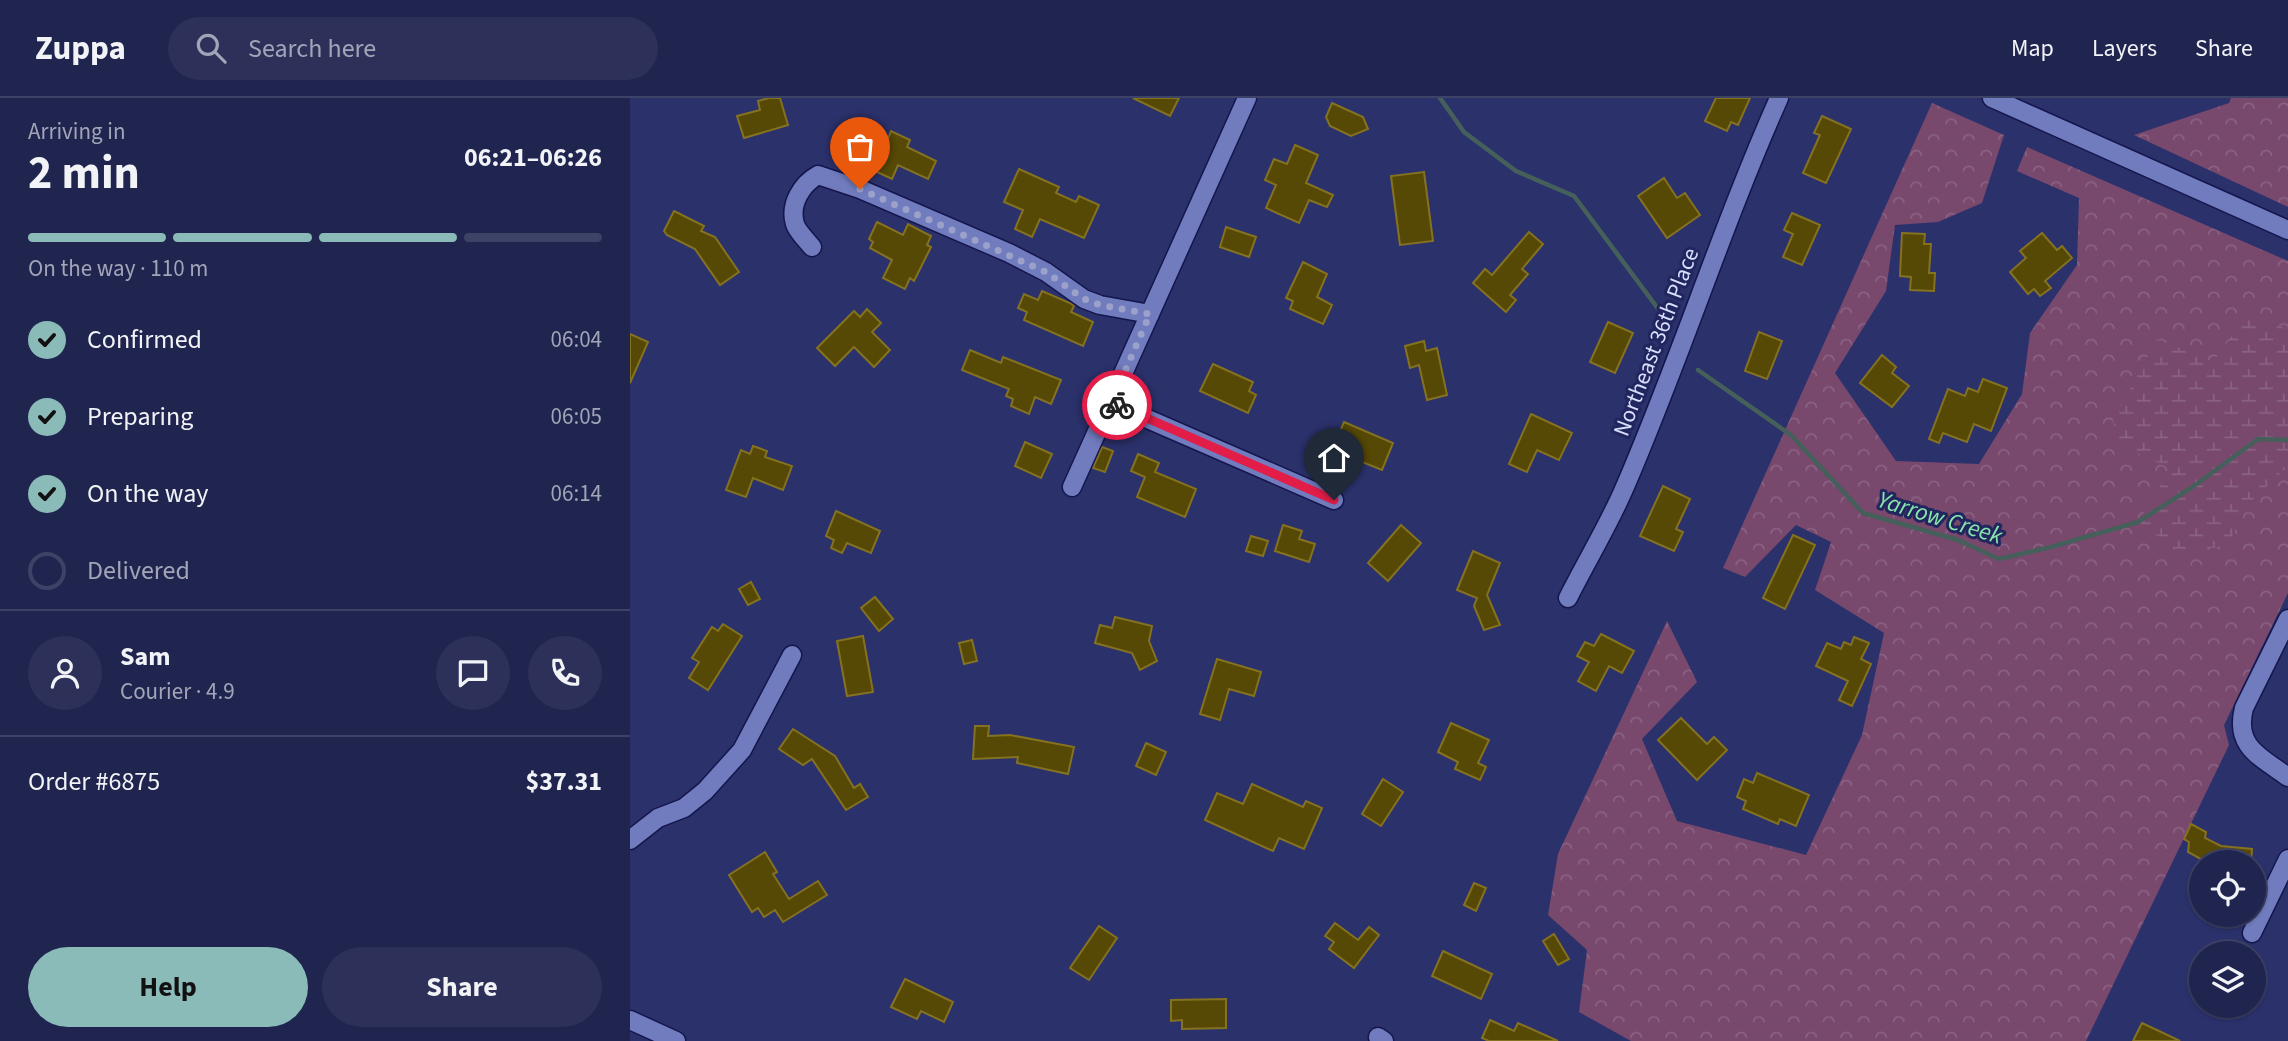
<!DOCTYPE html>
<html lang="en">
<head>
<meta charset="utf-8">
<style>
  :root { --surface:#202550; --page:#2d315a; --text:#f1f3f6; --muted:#a2a5b7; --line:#3d4267; --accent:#8bbbb9 }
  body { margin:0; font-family:"Source Sans 3",sans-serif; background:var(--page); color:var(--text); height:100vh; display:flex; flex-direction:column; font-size:26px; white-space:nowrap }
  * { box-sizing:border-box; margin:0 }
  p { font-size:23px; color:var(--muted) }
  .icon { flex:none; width:38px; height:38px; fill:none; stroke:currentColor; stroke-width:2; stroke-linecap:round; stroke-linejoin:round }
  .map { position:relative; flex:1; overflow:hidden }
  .side { display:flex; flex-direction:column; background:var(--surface); width:630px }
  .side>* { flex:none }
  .controls { position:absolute; left:1559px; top:752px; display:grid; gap:14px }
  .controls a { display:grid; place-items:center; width:77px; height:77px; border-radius:50%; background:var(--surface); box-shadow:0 2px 5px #0004,0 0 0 2px var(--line); font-size:35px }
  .pin { position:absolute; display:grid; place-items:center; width:60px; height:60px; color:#fff; margin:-72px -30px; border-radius:50% 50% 50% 0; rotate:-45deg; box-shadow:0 0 7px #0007 }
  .pin .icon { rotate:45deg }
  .courier { position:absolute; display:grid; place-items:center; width:70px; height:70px; margin:-35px; border:5px solid #e11d48; border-radius:50%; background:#fff; color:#222; box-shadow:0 2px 9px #0007 }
  .summary em { font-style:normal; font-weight:700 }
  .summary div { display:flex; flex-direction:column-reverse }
  .summary { display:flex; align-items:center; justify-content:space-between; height:119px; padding:0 28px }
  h1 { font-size:46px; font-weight:700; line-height:52px }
  .bar { display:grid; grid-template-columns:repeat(4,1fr); gap:10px 7px; align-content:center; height:84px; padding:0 28px }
  .bar i { height:9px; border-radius:5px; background:var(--line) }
  .bar .current { background:var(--accent) }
  .bar p { grid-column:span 4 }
  .line { display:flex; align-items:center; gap:18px; padding:0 28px; border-top:2px solid var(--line) }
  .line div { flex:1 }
  .round { display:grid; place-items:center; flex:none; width:74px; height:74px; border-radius:37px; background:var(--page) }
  ol { padding:0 28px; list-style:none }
  li { display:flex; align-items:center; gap:21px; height:77px }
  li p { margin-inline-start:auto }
  li .icon { padding:7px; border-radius:50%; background:var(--accent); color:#111; stroke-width:4 }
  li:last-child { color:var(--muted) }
  li i { width:38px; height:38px; border:4px solid var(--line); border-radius:50% }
  .cta { display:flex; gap:14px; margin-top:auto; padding:14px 28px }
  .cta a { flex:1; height:80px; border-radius:42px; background:var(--accent); color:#111; font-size:28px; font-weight:700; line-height:80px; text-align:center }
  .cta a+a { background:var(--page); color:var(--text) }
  header { display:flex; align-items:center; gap:42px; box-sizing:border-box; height:98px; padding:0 35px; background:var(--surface); border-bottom:2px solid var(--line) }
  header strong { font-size:33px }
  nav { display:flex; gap:38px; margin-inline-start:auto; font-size:24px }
  .search { width:490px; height:63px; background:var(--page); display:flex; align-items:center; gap:18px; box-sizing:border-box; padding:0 24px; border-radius:38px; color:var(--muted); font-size:26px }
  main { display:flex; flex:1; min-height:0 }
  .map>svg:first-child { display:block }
  .forest { fill:url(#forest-crowns) }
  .wetland { fill:url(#wetland-marsh) }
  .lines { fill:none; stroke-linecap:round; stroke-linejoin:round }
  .stream { stroke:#45605b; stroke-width:4.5 }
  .building { fill:#564805; stroke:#847221; stroke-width:2 }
  .street-casing { stroke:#15164d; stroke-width:21 }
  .secondary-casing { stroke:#15164d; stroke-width:21 }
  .street { stroke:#717cbe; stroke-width:18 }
  .secondary { stroke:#717cbe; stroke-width:18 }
  .done { stroke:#9ba1c9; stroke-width:7; stroke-dasharray:0 12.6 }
  .route { stroke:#e11d48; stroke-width:9 }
  .labels { text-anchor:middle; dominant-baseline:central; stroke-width:6; stroke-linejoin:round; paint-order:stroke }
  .street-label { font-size:23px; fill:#d8defb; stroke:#22265f }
  .water-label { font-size:24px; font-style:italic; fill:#88e6ac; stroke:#22265f }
</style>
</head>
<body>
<header>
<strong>Zuppa</strong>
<div class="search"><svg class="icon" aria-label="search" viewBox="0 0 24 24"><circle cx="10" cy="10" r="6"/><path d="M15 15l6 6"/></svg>Search here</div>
<nav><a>Map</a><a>Layers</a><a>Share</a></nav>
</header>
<main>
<section class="side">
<div class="summary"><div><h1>2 min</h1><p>Arriving in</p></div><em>06:21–06:26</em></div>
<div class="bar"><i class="current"></i><i class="current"></i><i class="current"></i><i></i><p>On the way · 110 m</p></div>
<ol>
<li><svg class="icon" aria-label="check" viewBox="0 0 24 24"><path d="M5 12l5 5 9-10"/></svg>Confirmed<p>06:04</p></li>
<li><svg class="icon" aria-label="check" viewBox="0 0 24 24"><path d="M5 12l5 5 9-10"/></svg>Preparing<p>06:05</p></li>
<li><svg class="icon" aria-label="check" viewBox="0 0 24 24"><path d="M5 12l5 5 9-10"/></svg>On the way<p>06:14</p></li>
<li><i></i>Delivered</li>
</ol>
<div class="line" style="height:126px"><a class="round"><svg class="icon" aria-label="person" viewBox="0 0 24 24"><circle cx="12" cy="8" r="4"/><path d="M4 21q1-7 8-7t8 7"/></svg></a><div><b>Sam</b><p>Courier · 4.9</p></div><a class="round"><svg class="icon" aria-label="chat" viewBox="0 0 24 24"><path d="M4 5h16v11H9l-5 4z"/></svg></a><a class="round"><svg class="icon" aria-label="phone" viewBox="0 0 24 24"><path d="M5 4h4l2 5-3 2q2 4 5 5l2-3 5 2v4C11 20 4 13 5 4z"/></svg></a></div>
<div class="line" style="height:91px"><div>Order #6875</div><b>$37.31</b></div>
<div class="cta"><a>Help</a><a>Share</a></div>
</section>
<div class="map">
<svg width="1658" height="943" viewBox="0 0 1658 943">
  <defs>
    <pattern id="forest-crowns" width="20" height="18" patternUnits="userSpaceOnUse" patternTransform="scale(1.75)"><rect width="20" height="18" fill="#78486d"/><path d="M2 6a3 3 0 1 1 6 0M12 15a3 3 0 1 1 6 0" fill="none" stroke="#8a6283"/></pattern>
    <pattern id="wetland-marsh" width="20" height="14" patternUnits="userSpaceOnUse" patternTransform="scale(1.75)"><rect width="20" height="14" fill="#78486d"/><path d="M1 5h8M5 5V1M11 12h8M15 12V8" fill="none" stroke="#8a6283"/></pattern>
  </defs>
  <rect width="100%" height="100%" fill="#2b316b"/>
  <g class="forest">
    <polygon points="1601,0 1658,0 1658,109 1504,37 1599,5"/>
    <polygon points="1302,5 1374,37 1352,105 1308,124 1265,127 1256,193 1205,275 1266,363 1349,366 1392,296 1400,235 1447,167 1449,100 1387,73 1397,49 1658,163 1658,495 1594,627 1599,647 1456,943 1001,943 949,914 957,852 918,817 928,756 1037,523 1067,584 1012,641 1047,723 1176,757 1232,637 1254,535 1185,492 1201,444 1166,427 1115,479 1093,470"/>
  </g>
  <polygon class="wetland" points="1620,213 1658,232 1658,368 1617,407 1597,449 1547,452 1508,424 1541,371 1488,346 1483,322 1527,241 1583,264"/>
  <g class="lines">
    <g class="stream">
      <polyline points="810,0 834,34 886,73 944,98 1038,224"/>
      <polyline points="1068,272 1161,337 1233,415 1328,442 1369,461 1421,449 1508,424 1564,388 1628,341 1658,342"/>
    </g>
  </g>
  <g class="building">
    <polygon points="139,0 150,0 158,27 114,40 107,18 130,12 128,3"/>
    <polygon points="503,0 549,0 540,18"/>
    <polygon points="1086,0 1120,0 1108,27 1101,24 1097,33 1075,23"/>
    <polygon points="702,5 733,19 738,31 721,38 700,28 696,19"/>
    <polygon points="1192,18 1221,31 1196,85 1173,75 1190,37 1184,35"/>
    <polygon points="230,28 258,41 261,33 280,42 277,49 306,63 298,81 268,67 262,81 234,68 241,55 221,46"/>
    <polygon points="665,47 688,57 676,85 703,97 697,109 679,102 669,125 636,110 646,87 635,82 644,61 657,66"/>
    <polygon points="389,71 429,89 426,95 446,104 449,98 469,107 454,140 410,121 402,139 385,131 393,112 374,104"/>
    <polygon points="794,74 803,143 770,147 761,78"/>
    <polygon points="1034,80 1047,100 1055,95 1070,117 1037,140 1008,98"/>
    <polygon points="44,113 74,128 71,133 85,139 109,174 90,187 65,151 37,137 34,133"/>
    <polygon points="1162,115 1190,127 1172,167 1153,159 1163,136 1154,132"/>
    <polygon points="247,124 273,137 278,126 301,138 297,147 301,149 284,183 280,180 275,191 253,180 262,162 240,150 243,144 239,141"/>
    <polygon points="596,129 626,139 619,159 590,149"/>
    <polygon points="899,134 913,146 892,171 898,176 880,197 886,202 876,214 843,185 855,171 862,177"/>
    <polygon points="1272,135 1295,136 1294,146 1301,146 1299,175 1305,175 1304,193 1280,192 1281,179 1270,178"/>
    <polygon points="1412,135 1427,152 1432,148 1442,160 1415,183 1421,190 1410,198 1404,191 1398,196 1380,174 1396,160 1390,153"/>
    <polygon points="673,164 697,176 687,199 702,207 693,226 660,211 663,203 656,200"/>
    <polygon points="412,193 442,206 444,208 441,214 463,224 453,248 394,222 397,214 388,210 394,196 408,202"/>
    <polygon points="237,211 251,225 242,234 260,252 244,269 224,249 205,268 187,250 224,213 230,219"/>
    <polygon points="978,224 1003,235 985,275 960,264"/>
    <polygon points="1129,234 1152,243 1137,281 1115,273"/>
    <polygon points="0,236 18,244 0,285"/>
    <polygon points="794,243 796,253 807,250 817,297 797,302 789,267 780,270 775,248"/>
    <polygon points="340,252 371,265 373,259 431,282 421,306 405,299 399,316 381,308 383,301 376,298 379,291 332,272"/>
    <polygon points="1252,257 1266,269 1262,275 1279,288 1262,309 1230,285"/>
    <polygon points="583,266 623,284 619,293 626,297 618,315 570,293"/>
    <polygon points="1353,281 1377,290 1361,333 1344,326 1337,344 1313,335 1309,345 1299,341 1318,291 1335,298 1338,290 1348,294"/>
    <polygon points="901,316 942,335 929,362 907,352 897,374 879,366"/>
    <polygon points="714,324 763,345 752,372 702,352"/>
    <polygon points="395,344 422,356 411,380 385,368"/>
    <polygon points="123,348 137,353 135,359 162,368 153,392 123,380 116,399 96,392 111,352 120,356"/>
    <polygon points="472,349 483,353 475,374 463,370"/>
    <polygon points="508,356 529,365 525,374 566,391 555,419 507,399 515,379 501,373"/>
    <polygon points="1033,388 1060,401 1046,431 1053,434 1044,453 1010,438"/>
    <polygon points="206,413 250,433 241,455 217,445 212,455 201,450 204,442 196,438"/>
    <polygon points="653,427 672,433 669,441 685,446 679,464 645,453"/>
    <polygon points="771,427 791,445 758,483 738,465"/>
    <polygon points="1163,437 1185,447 1155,511 1133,500"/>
    <polygon points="621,438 638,443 633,458 616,453"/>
    <polygon points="843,453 870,465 857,497 870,527 854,532 844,508 847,500 827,492"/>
    <polygon points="121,484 130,501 118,507 109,491"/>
    <polygon points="245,499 263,521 249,533 231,510"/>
    <polygon points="485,519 522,528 519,543 527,563 510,572 502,555 465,545 470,527 482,530"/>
    <polygon points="93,526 112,538 78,592 59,580 69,564 62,560 82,529 88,533"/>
    <polygon points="971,536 1004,553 992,575 979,568 966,593 948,583 959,564 947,558 955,544 964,548"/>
    <polygon points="233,538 243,594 217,598 207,543"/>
    <polygon points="1224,539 1239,545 1231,561 1241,566 1222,608 1209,602 1218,583 1186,568 1197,545 1211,551 1214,544 1221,547"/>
    <polygon points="342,542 347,563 334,566 329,545"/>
    <polygon points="587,561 631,574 624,598 599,591 590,622 570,616"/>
    <polygon points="1051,620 1077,646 1084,639 1097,652 1067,682 1028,642"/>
    <polygon points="821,625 859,642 848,665 856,669 850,682 825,671 828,664 808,654"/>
    <polygon points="345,628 359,628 358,638 380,637 444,649 438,676 387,665 388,659 343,661"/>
    <polygon points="163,631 205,658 224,690 230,686 238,699 216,712 182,661 173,667 149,651"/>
    <polygon points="516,645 536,654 526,677 506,668"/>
    <polygon points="1127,675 1179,697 1166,728 1150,721 1148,726 1113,711 1116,703 1107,699 1114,681 1123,685"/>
    <polygon points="753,681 773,694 751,728 732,716"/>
    <polygon points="622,686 673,709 676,703 692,710 674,751 649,740 643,753 575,722 587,695 613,706"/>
    <polygon points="1561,726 1576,734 1575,740 1591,748 1622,751 1621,765 1578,765 1558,754 1559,744 1554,741"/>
    <polygon points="135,754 147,774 143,776 159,801 188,783 197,797 153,824 145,812 134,819 128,810 122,814 99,777"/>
    <polygon points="844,785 856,790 846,813 834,807"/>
    <polygon points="705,825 728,842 739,829 749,837 724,870 699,851 704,844 695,838"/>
    <polygon points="469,828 487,840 459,882 440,870"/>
    <polygon points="924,836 939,861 928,867 913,843"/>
    <polygon points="813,853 862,876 851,901 802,878"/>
    <polygon points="275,881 323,904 314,924 291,913 287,921 261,909"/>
    <polygon points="596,901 596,930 552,931 552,922 541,923 541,902"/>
    <polygon points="860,922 884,933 888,925 928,943 859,943 852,940"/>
    <polygon points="1512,925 1550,943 1503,943"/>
  </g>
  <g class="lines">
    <defs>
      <g id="street">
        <path d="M182 149C177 143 167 133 165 126 159 106 172 86 188 77L230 91 379 155 416 174 454 201 470 207 520 216"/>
        <polyline points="481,305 704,402"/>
        <polyline points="442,389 617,0"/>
        <path d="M938 500C956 464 978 428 994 391 1050 262 1092 128 1149 0"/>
        <path d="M1658 521 1614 610C1604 649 1631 659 1658 679"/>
        <polyline points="0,742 28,720 54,710 75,693 112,652 162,557"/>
        <polyline points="1622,835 1658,761"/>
        <polyline points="0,922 46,943"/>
        <polyline points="748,939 754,943"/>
      </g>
      <polyline id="secondary" points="1362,0 1658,132"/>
    </defs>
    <use href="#street" class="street-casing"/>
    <use href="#secondary" class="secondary-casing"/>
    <use href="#street" class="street"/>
    <use href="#secondary" class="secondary"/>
  </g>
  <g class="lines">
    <polyline class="done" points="230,91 416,174 454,201 470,207 520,216 481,305 487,307"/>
    <polyline class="route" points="487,307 704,402"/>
  </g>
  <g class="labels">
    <g class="street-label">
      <text transform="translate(1026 244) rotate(-69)">Northeast 36th Place</text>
    </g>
    <g class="water-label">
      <text transform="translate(1310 420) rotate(17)">Yarrow Creek</text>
    </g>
  </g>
</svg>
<div class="controls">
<a><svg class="icon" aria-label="locate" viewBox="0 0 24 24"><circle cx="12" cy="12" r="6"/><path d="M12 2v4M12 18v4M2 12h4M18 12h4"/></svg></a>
<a><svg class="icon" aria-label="layers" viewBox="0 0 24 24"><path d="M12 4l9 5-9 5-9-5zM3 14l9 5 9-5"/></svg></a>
</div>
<div class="pin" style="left:230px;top:91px;background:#ea580c"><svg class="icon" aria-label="bag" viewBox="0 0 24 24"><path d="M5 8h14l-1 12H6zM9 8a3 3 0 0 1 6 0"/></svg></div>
<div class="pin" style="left:704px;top:402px;background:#1f2937"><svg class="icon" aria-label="home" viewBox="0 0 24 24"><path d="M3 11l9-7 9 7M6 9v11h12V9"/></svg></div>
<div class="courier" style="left:487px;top:307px"><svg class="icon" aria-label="bike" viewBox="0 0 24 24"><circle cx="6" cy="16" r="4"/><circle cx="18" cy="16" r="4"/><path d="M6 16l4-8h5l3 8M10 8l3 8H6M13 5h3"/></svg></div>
</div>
</main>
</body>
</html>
